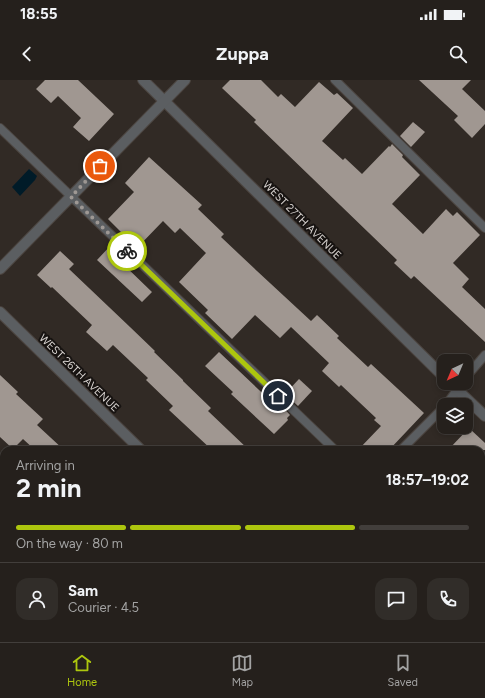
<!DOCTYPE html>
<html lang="en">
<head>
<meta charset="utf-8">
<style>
  :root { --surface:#25201c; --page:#312d29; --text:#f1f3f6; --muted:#a3a3a3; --line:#423e3b; --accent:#adc60e }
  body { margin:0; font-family:Figtree,sans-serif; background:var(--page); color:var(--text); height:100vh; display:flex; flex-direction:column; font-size:15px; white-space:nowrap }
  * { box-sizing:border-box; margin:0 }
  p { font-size:13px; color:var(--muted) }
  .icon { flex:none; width:22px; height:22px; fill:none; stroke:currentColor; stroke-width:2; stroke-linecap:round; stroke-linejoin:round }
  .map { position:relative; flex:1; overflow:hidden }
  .drawer { position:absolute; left:0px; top:366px; width:485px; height:196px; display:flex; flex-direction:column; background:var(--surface); border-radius:12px 12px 0 0; box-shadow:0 2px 6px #0003,0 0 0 1px var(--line) }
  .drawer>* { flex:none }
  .needle { width:26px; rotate:224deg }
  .controls { position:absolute; left:437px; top:274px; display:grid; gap:8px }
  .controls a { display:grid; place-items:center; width:36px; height:36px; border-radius:8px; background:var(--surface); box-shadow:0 2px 6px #0003,0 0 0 1px var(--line); font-size:20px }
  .pin { position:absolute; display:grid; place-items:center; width:34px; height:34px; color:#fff; margin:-17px; border:2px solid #fff; border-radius:50%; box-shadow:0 1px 4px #0007 }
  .courier { position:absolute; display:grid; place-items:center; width:40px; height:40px; margin:-20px; border:3px solid #adc60e; border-radius:50%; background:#fff; color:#222; box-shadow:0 1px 5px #0007 }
  .headline em { font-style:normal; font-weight:700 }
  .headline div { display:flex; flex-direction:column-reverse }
  .headline { display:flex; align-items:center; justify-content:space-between; height:68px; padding:0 16px }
  h1 { font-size:26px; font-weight:700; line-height:30px }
  .bar { display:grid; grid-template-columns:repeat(4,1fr); gap:6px 4px; align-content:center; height:48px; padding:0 16px }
  .bar i { height:5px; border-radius:3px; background:var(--line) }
  .bar .active { background:var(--accent) }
  .bar p { grid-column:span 4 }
  .line { display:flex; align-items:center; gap:10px; padding:0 16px; border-top:1px solid var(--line) }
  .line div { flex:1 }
  .round { display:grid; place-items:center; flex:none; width:42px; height:42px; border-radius:12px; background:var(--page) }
  .status { display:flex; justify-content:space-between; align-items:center; height:28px; padding:0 20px; background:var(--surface); direction:ltr }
  .status svg { height:11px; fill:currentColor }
  header { display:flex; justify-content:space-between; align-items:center; height:52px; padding:0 16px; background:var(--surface); font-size:18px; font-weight:700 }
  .dock { display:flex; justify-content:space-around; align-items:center; height:56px; border-top:1px solid var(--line); background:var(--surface); font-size:11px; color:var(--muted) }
  .dock a { display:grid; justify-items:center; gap:2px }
  .dock .active { color:var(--accent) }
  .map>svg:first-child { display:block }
  .water { fill:#001b28 }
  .building { fill:#a09791 }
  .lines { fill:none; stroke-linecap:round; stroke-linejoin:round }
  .lane-casing { stroke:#4c4540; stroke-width:10 }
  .street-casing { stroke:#4c4540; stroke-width:12 }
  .secondary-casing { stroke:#4c4540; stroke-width:12 }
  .lane { stroke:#5b5e61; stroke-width:8 }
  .street { stroke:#5b5e61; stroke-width:10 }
  .secondary { stroke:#757a7f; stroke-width:10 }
  .done { stroke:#9e9894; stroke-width:4; stroke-dasharray:0 7.2 }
  .route { stroke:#adc60e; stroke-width:5 }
  .labels { text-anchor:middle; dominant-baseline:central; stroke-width:4; stroke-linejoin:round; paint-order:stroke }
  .street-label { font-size:11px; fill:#d8d3d0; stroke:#171311 }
</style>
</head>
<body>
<div class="status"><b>18:55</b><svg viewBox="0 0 49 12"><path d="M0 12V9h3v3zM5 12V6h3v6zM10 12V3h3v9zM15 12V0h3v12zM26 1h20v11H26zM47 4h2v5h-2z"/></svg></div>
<header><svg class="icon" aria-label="back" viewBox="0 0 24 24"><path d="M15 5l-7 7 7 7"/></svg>Zuppa<svg class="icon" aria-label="search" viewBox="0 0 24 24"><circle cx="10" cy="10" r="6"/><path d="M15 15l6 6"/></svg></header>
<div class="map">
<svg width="485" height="562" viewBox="0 0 485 562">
  <rect width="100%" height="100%" fill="#312a25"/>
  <polygon class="water" points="29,89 37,96 35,100 20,116 12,107"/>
  <g class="building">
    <polygon points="45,0 78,0 114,34 89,61 73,47 81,38 58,16 51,23 36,9"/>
    <polygon points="230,0 261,0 278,17 281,14 295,27 319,2 334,15 337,13 353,28 322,61 343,80 345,78 362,94 389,66 390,67 392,64 403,75 402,77 420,95 392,124 423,154 446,129 453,136 457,132 480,155 453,183 469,199 462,207 485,229 485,262 414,196 411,199 394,183 397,180 254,42 256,40 222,8"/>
    <polygon points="419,0 471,0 462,9 485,31 485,44 472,58 454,40 458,36"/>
    <polygon points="413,42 425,52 411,67 400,56"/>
    <polygon points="149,77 202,125 198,129 224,154 221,157 257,191 311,241 317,235 339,256 337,258 368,287 371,284 424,333 389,370 358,370 381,346 374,340 376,338 341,305 339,307 322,291 329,283 291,247 280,258 255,235 232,259 205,233 208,230 179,202 206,173 180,148 175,153 163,141 135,170 120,156 122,153 108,139 134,112 125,103"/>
    <polygon points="112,164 128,178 123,184 152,212 142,222 97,180"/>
    <polygon points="60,171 74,184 69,189 130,247 155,271 154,272 183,300 183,301 211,328 208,331 249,370 212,370 169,330 173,326 146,300 148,298 113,265 107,271 86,252 92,245 52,207 51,208 37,195"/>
    <polygon points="219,272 275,325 278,322 290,335 287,338 288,340 274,354 231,314 233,312 205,286"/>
    <polygon points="0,295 18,312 16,314 43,339 37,345 64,370 35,370 23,359 13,369 0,357"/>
    <polygon points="299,299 312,311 298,326 285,314"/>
    <polygon points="469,348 485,363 485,370 448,370"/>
  </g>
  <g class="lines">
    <defs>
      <g id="lane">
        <polyline points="335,0 485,148"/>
        <polyline points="0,48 335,370"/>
        <polyline points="466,297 485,275"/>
        <polyline points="446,325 462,303"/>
        <polyline points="401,370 444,327"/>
        <polyline points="0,419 4,423"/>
        <polyline points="481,516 485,520"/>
        <polyline points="143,558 147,562"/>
        <polyline points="214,562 218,558"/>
      </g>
      <g id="street">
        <polyline points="143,0 444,297"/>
        <polyline points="0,189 185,0"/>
        <polyline points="0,232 141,370"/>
        <polyline points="450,303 485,336"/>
        <polyline points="333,558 338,562"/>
      </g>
      <g id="secondary">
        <polyline points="481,457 485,453"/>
        <polyline points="379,562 383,558"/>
      </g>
    </defs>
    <use href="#lane" class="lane-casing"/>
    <use href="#street" class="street-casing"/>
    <use href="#secondary" class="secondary-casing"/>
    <use href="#lane" class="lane"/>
    <use href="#street" class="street"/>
    <use href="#secondary" class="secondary"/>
  </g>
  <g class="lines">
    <polyline class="done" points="100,86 71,117 127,171"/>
    <polyline class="route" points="127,171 278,316"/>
  </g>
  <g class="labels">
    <g class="street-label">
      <text transform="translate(302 140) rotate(45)">WEST 27TH AVENUE</text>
      <text transform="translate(79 293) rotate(44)">WEST 26TH AVENUE</text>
    </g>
  </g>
</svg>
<div class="controls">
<a><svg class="needle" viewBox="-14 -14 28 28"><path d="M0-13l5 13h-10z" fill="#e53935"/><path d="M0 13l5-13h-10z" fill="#a3a3a3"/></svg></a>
<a><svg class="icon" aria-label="layers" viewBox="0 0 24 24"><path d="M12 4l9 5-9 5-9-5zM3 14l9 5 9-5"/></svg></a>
</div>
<div class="pin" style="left:100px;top:86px;background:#ea580c"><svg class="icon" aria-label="bag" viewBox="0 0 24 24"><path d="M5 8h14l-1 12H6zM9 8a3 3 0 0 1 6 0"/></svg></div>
<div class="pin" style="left:278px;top:316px;background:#1f2937"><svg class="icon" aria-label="home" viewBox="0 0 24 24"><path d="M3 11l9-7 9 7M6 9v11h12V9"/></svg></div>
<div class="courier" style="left:127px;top:171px"><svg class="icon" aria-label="bike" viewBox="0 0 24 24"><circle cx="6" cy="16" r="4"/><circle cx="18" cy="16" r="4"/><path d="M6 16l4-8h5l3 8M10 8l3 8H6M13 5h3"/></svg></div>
<section class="drawer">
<div class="headline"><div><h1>2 min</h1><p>Arriving in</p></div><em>18:57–19:02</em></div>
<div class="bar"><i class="active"></i><i class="active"></i><i class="active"></i><i></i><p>On the way · 80 m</p></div>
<div class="line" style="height:72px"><a class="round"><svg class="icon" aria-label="person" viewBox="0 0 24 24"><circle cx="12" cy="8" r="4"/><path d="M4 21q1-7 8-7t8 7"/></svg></a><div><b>Sam</b><p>Courier · 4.5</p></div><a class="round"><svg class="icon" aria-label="chat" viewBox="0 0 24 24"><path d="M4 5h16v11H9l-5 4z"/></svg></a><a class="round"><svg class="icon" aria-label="phone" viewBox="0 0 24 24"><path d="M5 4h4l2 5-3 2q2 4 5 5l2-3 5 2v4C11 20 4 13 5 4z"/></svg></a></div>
</section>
</div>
<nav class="dock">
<a class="active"><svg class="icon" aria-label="home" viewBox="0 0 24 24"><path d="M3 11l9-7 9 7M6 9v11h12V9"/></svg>Home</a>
<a><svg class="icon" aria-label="map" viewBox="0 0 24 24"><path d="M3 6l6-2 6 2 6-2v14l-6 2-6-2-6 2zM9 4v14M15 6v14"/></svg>Map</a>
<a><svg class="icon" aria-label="saved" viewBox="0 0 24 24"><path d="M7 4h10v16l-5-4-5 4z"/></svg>Saved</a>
</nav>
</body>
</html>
